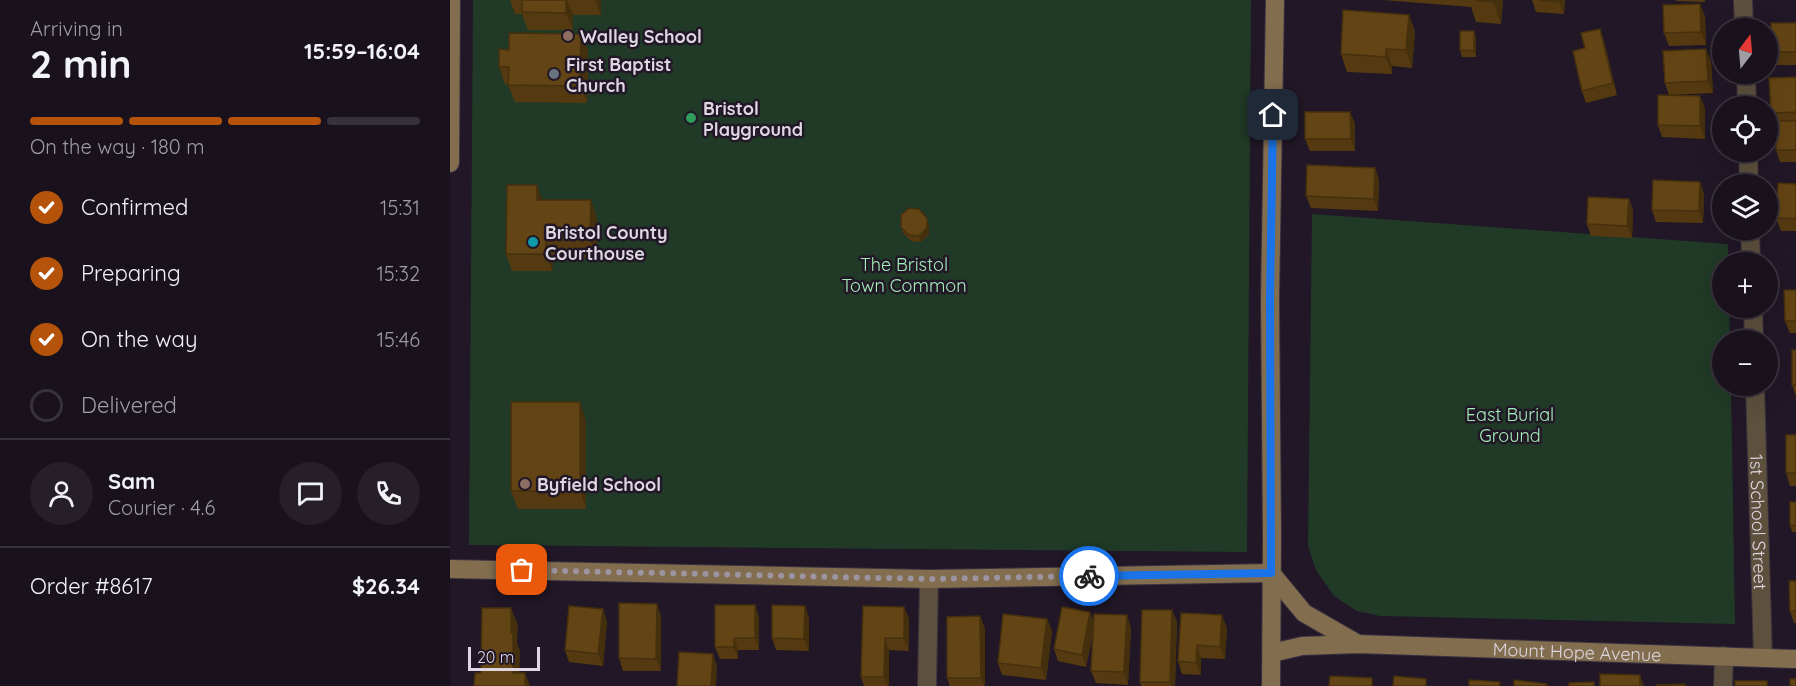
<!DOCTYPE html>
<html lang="en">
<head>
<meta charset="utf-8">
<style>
  :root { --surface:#19111c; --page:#261f29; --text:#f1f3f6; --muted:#9f9da3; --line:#37313b; --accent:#b45309 }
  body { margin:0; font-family:Quicksand,sans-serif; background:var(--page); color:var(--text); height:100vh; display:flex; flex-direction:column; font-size:22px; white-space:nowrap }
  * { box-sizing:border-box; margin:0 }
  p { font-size:20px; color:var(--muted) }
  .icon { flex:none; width:33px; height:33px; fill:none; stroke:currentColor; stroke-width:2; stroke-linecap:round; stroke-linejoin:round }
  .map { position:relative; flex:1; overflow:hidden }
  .details { display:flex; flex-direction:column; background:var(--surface); width:450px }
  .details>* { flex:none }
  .needle { width:39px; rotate:16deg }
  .fabs { position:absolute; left:1262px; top:18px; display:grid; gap:12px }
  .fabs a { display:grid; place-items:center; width:66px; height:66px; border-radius:50%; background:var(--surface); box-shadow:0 6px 24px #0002,0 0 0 2px var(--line); font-size:30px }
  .scale { position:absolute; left:18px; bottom:15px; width:72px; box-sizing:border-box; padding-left:6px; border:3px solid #ded7e1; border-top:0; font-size:16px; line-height:21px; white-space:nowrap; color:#ded7e1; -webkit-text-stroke:4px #211726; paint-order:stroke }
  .pin { position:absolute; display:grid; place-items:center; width:51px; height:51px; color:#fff; margin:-26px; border-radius:12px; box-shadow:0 3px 9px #0006 }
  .courier { position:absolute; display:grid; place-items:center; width:60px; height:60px; margin:-30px; border:4px solid #1a73e8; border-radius:50%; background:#fff; color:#222; box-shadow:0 2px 8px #0007 }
  .head em { font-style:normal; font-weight:700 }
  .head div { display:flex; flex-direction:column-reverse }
  .head { display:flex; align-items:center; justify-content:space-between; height:102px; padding:0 30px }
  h1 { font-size:39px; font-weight:700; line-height:45px }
  .bar { display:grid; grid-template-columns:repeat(4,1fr); gap:9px 6px; align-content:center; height:72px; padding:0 30px }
  .bar i { height:8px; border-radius:4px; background:var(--line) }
  .bar .current { background:var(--accent) }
  .bar p { grid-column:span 4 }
  .line { display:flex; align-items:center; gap:15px; padding:0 30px; border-top:2px solid var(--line) }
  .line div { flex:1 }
  .round { display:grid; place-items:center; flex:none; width:63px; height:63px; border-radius:32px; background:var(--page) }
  ol { padding:0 30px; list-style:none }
  li { display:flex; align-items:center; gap:18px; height:66px }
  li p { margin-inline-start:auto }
  li .icon { padding:6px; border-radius:50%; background:var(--accent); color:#fff; stroke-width:4 }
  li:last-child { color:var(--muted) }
  li i { width:33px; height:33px; border:3px solid var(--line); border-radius:50% }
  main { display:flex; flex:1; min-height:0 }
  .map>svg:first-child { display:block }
  .green { fill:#203a27 }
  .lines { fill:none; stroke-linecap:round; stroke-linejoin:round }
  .street-casing { stroke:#3b3240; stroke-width:20 }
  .secondary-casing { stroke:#3b3240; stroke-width:20 }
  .street { stroke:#5d503d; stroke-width:18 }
  .secondary { stroke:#826d4f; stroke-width:18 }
  .wall { fill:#553a11 }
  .shaded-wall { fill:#45300e }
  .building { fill:#634414; stroke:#45300e; stroke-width:1.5 }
  .done { stroke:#9c94a0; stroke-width:6; stroke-dasharray:0 10.8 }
  .route { stroke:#1a73e8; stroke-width:8 }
  .education-dot { fill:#8d6e63; stroke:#211726; stroke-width:2 }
  .worship-dot { fill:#6b7280; stroke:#211726; stroke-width:2 }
  .leisure-dot { fill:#2e9e5b; stroke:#211726; stroke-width:2 }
  .culture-dot { fill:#0f9aa8; stroke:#211726; stroke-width:2 }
  .labels { text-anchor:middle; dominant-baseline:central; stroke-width:5; stroke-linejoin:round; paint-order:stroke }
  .poi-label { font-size:18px; font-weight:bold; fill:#ded7e1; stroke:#211726; text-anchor:start }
  .park-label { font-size:18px; fill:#a3eeb7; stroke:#211726 }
  .street-label { font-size:18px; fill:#ded7e1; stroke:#211726 }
</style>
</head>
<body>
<main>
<section class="details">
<div class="head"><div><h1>2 min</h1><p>Arriving in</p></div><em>15:59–16:04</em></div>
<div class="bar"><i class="current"></i><i class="current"></i><i class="current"></i><i></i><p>On the way · 180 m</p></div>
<ol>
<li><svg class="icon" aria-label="check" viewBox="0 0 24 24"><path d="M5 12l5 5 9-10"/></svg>Confirmed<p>15:31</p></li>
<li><svg class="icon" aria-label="check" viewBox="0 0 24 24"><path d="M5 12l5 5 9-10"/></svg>Preparing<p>15:32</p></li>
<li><svg class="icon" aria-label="check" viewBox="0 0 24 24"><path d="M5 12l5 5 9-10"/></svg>On the way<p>15:46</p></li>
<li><i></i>Delivered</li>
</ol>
<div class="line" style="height:108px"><a class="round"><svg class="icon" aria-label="person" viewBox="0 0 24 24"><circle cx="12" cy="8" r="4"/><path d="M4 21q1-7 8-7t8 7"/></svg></a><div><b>Sam</b><p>Courier · 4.6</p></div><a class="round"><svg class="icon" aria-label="chat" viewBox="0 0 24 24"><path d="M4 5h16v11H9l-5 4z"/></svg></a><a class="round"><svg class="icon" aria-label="phone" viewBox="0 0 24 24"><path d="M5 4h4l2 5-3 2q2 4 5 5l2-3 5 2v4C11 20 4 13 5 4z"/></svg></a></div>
<div class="line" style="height:78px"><div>Order #8617</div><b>$26.34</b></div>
</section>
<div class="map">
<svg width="1346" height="686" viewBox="0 0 1346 686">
  <rect width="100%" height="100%" fill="#211726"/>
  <g class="green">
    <polygon points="23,0 801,0 797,552 19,545"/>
    <polygon points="862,214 1278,244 1278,262 1272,262 1272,308 1279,308 1280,340 1272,340 1272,386 1281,386 1285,624 930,616 907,611 884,596 866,570 858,546"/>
  </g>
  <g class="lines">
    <defs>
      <g id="street">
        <polyline points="1293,0 1294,28"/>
        <polyline points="1296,74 1297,106"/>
        <polyline points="1298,152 1299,184"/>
        <polyline points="1300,230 1301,262"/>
        <polyline points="1303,308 1304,340"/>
        <path id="s1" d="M1305 386 1313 658"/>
        <polyline points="477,686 479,579"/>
        <polyline points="1273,686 1274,656"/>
      </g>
      <g id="secondary">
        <polyline points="0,163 1,0"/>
        <polyline points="0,569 479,579 821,573 854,613 908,644"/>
        <path id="s2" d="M822 653 852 646 908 644 1346 659"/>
        <polyline points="821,686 822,536 820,299 825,0"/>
      </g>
    </defs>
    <use href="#street" class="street-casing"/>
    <use href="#secondary" class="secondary-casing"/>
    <use href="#street" class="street"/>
    <use href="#secondary" class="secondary"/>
  </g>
  <g class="wall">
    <polygon points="60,0 151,0 151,15 123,15 123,30 78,30 72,14 65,14"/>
    <polygon points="933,0 1053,0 1051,24 1026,22 1021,7"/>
    <polygon points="1082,0 1115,0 1114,14 1086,12"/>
    <polygon points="1226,0 1255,0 1255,2 1226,1"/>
    <polygon points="959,15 965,32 962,68 942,66 942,74 897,72 891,54"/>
    <polygon points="1255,16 1256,45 1219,46 1214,33"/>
    <polygon points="1346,23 1346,65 1326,65 1321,52"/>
    <polygon points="131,34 138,51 137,103 65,102 58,85 55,84 49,67 59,50"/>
    <polygon points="1026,37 1026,57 1012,57 1010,50"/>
    <polygon points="1154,41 1167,95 1136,103 1132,91 1135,48"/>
    <polygon points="1261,61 1263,93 1219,95 1215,83"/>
    <polygon points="1346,77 1346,162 1330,162 1326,150 1326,125 1321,113"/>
    <polygon points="1255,108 1255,139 1212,137 1208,125"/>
    <polygon points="900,112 905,124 905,151 860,151 855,139"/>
    <polygon points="925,168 929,180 928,211 861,208 856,196"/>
    <polygon points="1250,182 1254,194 1253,223 1206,222 1202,210"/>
    <polygon points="1346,184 1346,231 1331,231 1326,218"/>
    <polygon points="87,185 92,200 147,218 147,258 103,258 102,271 62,271 56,254"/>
    <polygon points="1179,199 1183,211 1182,238 1141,236 1137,224"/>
    <polygon points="479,224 479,234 471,242 461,241 453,233 451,227"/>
    <polygon points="1346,290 1346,333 1340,333 1335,321"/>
    <polygon points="1346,350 1346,396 1342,385"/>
    <polygon points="136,420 136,509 68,509 61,491"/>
    <polygon points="1346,435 1346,486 1340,486 1336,473"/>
    <polygon points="1346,502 1346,532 1342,532 1340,525"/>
    <polygon points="1346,581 1346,623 1344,623 1340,611"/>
    <polygon points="305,605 309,617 309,650 288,650 288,659 270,659 265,647"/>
    <polygon points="454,607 459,619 459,651 439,650 439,686 414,686 411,677"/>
    <polygon points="722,610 727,622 725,686 691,686 690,682"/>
    <polygon points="731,613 777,628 775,659 751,658 751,675 732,674 728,661"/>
    <polygon points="211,616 211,671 173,671 169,658"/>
    <polygon points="530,616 535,629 535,686 500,686 497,678"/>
    <polygon points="359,618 359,651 326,650 322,638"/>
    <polygon points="597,619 602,631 596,680 552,675 548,663"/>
    <polygon points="157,621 153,666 119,662 115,650"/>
    <polygon points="644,622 681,628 678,685 646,683 641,671 643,632 636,667 608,661 604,649"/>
  </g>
  <g class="shaded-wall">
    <polygon points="116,0 117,0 123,15 123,30 116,13"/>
    <polygon points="145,0 151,0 151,15"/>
    <polygon points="1043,0 1053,0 1051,24 1043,2"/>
    <polygon points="1109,0 1115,0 1114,14 1109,2"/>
    <polygon points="1250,4 1255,16 1256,45 1251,32"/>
    <polygon points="959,15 965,32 962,68 956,50"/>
    <polygon points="1150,29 1154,41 1167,95 1163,83"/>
    <polygon points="1024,31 1026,37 1026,57 1024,51"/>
    <polygon points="131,34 138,51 137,103 130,86"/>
    <polygon points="936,49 942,66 942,74 936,57"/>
    <polygon points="1256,49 1261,61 1263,93 1258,81"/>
    <polygon points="1250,96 1255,108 1255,139 1250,126"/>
    <polygon points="900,112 905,124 905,151 901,139"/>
    <polygon points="925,168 929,180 928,211 924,199"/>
    <polygon points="1250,182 1254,194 1253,223 1249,211"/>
    <polygon points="87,185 93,203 87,200"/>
    <polygon points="1179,199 1183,211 1182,238 1177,226"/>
    <polygon points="141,200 147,218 147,258 140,240"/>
    <polygon points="477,218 479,224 479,234 471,242 469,236"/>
    <polygon points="96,240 103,258 102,271 96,254"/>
    <polygon points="130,402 136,420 136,509 130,491"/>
    <polygon points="207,604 211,616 211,671 206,659"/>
    <polygon points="305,605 309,617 309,650 305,638"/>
    <polygon points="355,606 359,618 359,651 354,639"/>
    <polygon points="454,607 459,619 459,651 454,638"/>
    <polygon points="61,608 68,625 67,643 70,650 69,686 63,673 61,633"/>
    <polygon points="153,609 157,621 153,666 148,654"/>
    <polygon points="722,610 727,622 725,686 721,686 720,682"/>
    <polygon points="640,612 645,625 636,667 632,655"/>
    <polygon points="677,615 681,628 678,685 674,672"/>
    <polygon points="772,615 777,628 775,659 770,647"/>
    <polygon points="530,616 535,629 535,686 534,686 531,678"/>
    <polygon points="597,619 602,631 596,680 591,668"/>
    <polygon points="284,638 288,650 288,659 284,647"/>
    <polygon points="435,638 439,650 439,686 437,686 434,677"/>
    <polygon points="747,645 751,658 751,675 746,663"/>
    <polygon points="263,654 267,666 266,686 261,686"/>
    <polygon points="75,673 80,686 75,686"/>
    <polygon points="1190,675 1194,686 1190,686"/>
  </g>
  <g class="building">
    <polygon points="72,0 116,0 116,13 72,12"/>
    <polygon points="1024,0 1043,0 1043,2"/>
    <polygon points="1089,0 1109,0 1109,2"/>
    <polygon points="1250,4 1251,32 1214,33 1213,5"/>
    <polygon points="893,10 959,15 956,50 936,49 936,57 891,54"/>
    <rect x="1321" y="23" width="25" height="29"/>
    <polygon points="1150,29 1163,83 1132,91 1123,51 1135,48 1131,33"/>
    <polygon points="1010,31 1024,31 1024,51 1010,50"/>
    <polygon points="59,33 131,34 130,86 58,85 59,67 49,67 49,49 59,50"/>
    <polygon points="1256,49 1258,81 1215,83 1213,51"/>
    <polygon points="1346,77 1346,112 1321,113 1319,78"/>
    <polygon points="1208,95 1250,96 1250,126 1208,125"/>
    <polygon points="855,112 900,112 901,139 855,139"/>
    <rect x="1326" y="121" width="20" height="29"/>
    <polygon points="857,165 925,168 924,199 856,196"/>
    <polygon points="1203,180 1250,182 1249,211 1202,210"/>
    <polygon points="1328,183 1346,184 1346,219 1326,218"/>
    <polygon points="57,185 87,185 87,200 141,200 140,240 96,240 96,254 56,254"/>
    <polygon points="1138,197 1179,199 1177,226 1137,224"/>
    <polygon points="459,208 469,209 477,218 477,228 469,236 458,235 451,227 451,215"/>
    <polygon points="1334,290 1346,290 1346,321 1335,321"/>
    <rect x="1342" y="350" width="4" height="35"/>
    <rect x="61" y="402" width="69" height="89"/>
    <rect x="1336" y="435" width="10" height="38"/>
    <polygon points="1340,502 1346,502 1346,526 1340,525"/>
    <polygon points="1339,581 1346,581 1346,611 1340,611"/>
    <polygon points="169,603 207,604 206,659 169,658"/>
    <polygon points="265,605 305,605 305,638 284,638 284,647 265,647"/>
    <polygon points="322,605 355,606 354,639 322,638"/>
    <polygon points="119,606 153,609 148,654 115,650"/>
    <polygon points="413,606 454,607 454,638 435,638 434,677 411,677"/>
    <polygon points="612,607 640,612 632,655 604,649"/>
    <polygon points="32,608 61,608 61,633 63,632 63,673 75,673 75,686 24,686 25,673 31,673"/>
    <polygon points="692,610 722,610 720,682 690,682"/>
    <polygon points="731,613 772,615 770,647 747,645 746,663 728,661"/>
    <polygon points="553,614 597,619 591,668 548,663"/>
    <polygon points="644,614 677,615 674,672 641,671"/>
    <polygon points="530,616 531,678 497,678 497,617"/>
    <polygon points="229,652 263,654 261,686 227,686"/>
    <polygon points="1150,674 1190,675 1190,686 1150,686"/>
    <polygon points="880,676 922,678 922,686 879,686"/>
    <polygon points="944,676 976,679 976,686 943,686"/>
    <rect x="1340" y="679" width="6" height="7"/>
    <polygon points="1019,680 1050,682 1049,686 1019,686"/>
    <polygon points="1064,680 1097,684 1096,686 1064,686"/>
    <rect x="1285" y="681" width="32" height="5"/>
    <polygon points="1144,682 1144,686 1119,686 1119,683"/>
    <polygon points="1235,684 1235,686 1207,686 1207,685"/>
  </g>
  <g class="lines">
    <polyline class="done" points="72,570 479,579 639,576"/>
    <polyline class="route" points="639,576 821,573 820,299 823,115"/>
  </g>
  <g class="education-dot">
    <circle cx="118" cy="36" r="6"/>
    <circle cx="75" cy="484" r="6"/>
  </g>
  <circle class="worship-dot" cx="104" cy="74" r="6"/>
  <circle class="leisure-dot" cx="241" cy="118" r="6"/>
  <circle class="culture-dot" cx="83" cy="242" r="6"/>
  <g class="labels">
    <g class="poi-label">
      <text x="130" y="36">Walley School</text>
      <text x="116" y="64">First Baptist<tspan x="116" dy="21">Church</tspan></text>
      <text x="253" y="108">Bristol<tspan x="253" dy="21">Playground</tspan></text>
      <text x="95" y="232">Bristol County<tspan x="95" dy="21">Courthouse</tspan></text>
      <text x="87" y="484">Byfield School</text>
    </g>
    <g class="park-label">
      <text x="454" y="264">The Bristol<tspan x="454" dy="21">Town Common</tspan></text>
      <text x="1060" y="414">East Burial<tspan x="1060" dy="21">Ground</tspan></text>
    </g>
    <g class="street-label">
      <text stroke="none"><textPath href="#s1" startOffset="136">1st School Street</textPath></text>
      <text stroke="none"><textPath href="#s2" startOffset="306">Mount Hope Avenue</textPath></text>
    </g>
  </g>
</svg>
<div class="fabs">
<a><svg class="needle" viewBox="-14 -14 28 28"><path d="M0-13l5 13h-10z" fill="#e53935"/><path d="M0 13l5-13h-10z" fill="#9f9da3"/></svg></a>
<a><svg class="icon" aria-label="locate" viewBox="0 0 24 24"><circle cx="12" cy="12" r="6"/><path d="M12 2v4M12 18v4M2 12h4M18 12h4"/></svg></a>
<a><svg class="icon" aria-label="layers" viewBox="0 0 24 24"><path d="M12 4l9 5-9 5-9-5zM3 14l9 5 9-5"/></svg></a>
<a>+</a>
<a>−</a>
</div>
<div class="scale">20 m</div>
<div class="pin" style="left:72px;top:570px;background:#ea580c"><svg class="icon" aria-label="bag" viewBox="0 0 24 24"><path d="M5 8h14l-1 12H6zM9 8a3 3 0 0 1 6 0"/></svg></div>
<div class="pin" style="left:823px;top:115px;background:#1f2937"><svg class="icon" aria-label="home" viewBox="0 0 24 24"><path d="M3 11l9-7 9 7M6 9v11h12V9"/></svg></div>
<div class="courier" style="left:639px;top:576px"><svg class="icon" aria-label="bike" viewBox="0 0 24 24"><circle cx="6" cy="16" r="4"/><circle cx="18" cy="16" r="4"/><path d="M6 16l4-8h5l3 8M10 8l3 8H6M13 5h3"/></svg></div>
</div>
</main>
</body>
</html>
